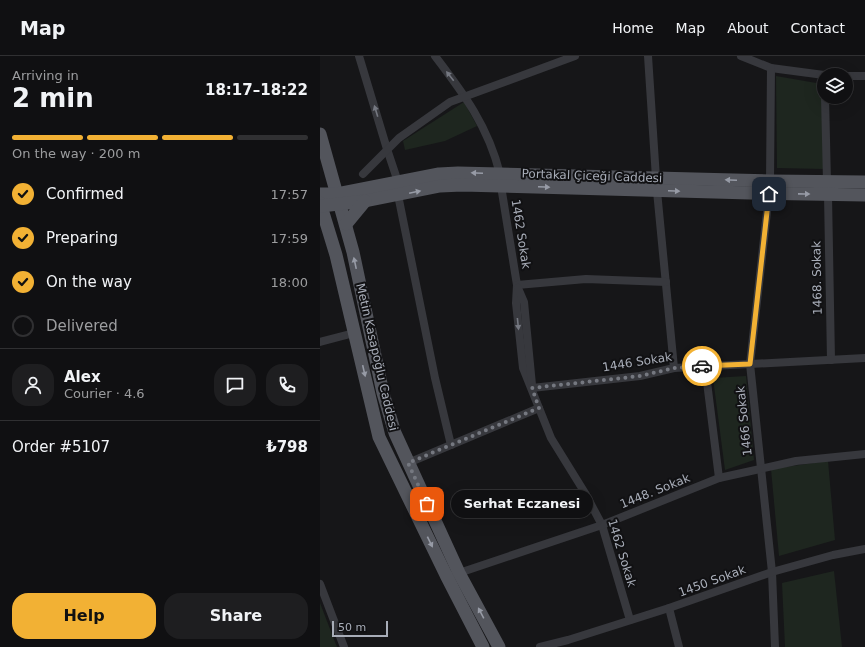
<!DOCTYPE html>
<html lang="en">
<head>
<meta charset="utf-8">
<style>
  :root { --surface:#101012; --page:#1e1e20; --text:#f1f3f6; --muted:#9c9d9f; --line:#303032; --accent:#f2b134 }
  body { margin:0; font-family:"DejaVu Sans",sans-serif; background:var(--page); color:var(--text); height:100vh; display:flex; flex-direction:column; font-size:15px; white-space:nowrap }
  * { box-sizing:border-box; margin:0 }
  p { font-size:13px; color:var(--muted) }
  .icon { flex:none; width:22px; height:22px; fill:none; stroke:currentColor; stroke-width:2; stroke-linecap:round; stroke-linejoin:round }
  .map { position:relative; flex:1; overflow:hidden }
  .drawer { display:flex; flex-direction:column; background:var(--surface); width:320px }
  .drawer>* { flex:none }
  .controls { position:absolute; left:497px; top:12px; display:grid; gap:8px }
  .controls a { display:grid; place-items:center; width:36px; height:36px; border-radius:50%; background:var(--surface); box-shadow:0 4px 16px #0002,0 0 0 1px var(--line); font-size:20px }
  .scale { position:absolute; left:12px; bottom:10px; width:56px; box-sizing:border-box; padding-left:4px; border:2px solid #a8adb8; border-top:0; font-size:11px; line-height:14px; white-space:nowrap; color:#a8adb8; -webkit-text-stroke:3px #111113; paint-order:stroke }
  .pin { position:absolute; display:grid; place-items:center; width:34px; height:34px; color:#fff; margin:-17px; border-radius:8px; box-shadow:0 2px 6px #0006 }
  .courier { position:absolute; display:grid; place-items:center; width:40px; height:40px; margin:-20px; border:3px solid #f2b134; border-radius:50%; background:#fff; color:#222; box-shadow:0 1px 5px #0007 }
  .bubble { position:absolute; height:28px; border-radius:14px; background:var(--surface); box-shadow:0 4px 16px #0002,0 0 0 1px var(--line); font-size:13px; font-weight:700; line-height:28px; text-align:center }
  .head em { font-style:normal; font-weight:700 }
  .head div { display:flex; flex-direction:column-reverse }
  .head { display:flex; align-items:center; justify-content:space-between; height:68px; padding:0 12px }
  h1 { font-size:26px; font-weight:700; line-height:30px }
  .bar { display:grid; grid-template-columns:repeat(4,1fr); gap:6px 4px; align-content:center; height:48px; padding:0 12px }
  .bar i { height:5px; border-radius:3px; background:var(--line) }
  .bar .on { background:var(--accent) }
  .bar p { grid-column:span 4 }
  .line { display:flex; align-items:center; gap:10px; padding:0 12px; border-top:1px solid var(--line) }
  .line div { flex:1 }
  .round { display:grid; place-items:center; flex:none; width:42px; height:42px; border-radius:16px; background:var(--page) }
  ol { padding:0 12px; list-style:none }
  li { display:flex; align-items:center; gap:12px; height:44px }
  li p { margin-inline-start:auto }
  li .icon { padding:4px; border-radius:50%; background:var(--accent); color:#111; stroke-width:4 }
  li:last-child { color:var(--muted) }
  li i { width:22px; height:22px; border:2px solid var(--line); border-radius:50% }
  .cta { display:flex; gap:8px; margin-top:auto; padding:8px 12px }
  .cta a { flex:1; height:46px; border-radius:16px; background:var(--accent); color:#111; font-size:16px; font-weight:700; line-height:46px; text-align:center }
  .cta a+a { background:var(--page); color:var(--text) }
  header { display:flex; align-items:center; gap:24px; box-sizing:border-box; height:56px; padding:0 20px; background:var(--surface); border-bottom:1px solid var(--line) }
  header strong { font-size:19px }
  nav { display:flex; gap:22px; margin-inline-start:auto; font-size:14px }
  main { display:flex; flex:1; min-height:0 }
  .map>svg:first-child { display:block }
  .green { fill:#1e261f }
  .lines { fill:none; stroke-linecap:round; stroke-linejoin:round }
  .street { stroke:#37383d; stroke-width:8 }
  .primary { stroke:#53555c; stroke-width:13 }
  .oneway { fill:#757881 }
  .oneway2 { fill:#979ba6 }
  .done { stroke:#757880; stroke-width:4; stroke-dasharray:0 7.2 }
  .route { stroke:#f2b134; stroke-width:5 }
  .labels { text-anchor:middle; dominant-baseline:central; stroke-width:4; stroke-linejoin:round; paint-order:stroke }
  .street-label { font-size:12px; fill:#a8adb8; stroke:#111113 }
</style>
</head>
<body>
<header>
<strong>Map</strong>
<nav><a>Home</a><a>Map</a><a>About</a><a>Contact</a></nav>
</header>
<main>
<section class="drawer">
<div class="head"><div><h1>2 min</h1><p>Arriving in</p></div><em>18:17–18:22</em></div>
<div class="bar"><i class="on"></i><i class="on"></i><i class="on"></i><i></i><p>On the way · 200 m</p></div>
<ol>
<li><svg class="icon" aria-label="check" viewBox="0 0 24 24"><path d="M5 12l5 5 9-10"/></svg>Confirmed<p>17:57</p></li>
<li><svg class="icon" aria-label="check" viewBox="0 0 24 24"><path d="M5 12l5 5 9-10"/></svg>Preparing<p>17:59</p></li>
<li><svg class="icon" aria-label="check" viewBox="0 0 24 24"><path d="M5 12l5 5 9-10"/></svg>On the way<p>18:00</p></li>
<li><i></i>Delivered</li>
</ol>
<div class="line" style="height:72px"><a class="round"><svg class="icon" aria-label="person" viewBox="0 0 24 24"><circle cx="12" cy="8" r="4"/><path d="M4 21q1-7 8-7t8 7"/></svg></a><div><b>Alex</b><p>Courier · 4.6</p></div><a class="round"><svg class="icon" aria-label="chat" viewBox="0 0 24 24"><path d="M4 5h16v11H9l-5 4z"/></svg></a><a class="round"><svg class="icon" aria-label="phone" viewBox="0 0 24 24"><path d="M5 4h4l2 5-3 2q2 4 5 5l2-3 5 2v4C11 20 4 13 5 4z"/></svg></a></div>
<div class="line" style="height:52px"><div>Order #5107</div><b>₺798</b></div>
<div class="cta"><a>Help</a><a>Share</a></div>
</section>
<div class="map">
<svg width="545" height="591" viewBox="0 0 545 591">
  <rect width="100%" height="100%" fill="#161618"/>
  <g class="green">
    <polygon points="456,20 502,28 504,113 457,112"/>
    <polygon points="144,46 157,70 125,85 85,94 83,85"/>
    <polygon points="426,320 434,404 405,414 393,322"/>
    <polygon points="508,405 515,484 459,500 451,413"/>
    <polygon points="514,515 522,591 465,591 462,527"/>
    <polygon points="0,547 15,586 17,591 0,591"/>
  </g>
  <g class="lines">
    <g class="street">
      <polyline points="39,0 67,93 78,126"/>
      <path d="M115 0C144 38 168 70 180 118"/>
      <polyline points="328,0 336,122"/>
      <polyline points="421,0 451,12 504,19"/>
      <polyline points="526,20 545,20"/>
      <polyline points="505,41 507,126"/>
      <polyline points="43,118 79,82 130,46 255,0"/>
      <polyline points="450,125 451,12"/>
      <polyline points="181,130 197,229 196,247 203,312 231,382 265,437 282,469 310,564"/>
      <polyline points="337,135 354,312"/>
      <polyline points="449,138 430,308 452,516 455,591"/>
      <polyline points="78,139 115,322 131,389"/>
      <polyline points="508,139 511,304"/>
      <polyline points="197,229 266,223 346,226"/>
      <polyline points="198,232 204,246 212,329"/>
      <polyline points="0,286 34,277"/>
      <polyline points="385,310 399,422"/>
      <polyline points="212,332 320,320 354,312 545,302"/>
      <polyline points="88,407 219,352"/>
      <polyline points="139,517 282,469 399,422 476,405 545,398"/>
      <polyline points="0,528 24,591"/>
      <polyline points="349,552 359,591"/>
      <polyline points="220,591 248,584 349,552 452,516 513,499 545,493"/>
    </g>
    <g class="primary">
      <polyline points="0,78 33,196 63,337 75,377 139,517 179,591"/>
      <polyline points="0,138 17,138 119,118 138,117 450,125 545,126"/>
      <polyline points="0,147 16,199 59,381 126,519 163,591"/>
      <polyline points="1,150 45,145 120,130 142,129 430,137 545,139"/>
      <polyline points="26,168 45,145"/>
    </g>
  </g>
  <defs><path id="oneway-solid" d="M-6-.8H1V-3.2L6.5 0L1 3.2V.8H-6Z"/></defs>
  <g class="oneway">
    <use href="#oneway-solid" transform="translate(130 20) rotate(-128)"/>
    <use href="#oneway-solid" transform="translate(56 55) rotate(-107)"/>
    <use href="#oneway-solid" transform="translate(198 268) rotate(84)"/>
  </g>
  <g class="oneway2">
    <use href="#oneway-solid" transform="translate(157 117) rotate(-178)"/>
    <use href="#oneway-solid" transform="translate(411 124) rotate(-178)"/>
    <use href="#oneway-solid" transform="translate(224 131) rotate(2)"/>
    <use href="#oneway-solid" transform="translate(354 135) rotate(2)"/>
    <use href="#oneway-solid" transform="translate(95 136) rotate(-12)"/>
    <use href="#oneway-solid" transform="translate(484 138) rotate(1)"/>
    <use href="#oneway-solid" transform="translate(35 207) rotate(-102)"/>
    <use href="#oneway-solid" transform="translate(44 315) rotate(77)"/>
    <use href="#oneway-solid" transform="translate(110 486) rotate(64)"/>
    <use href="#oneway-solid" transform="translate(161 557) rotate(-118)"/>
  </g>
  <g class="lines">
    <polyline class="done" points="107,448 88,407 219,352 212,332 320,320 354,312 382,310"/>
    <polyline class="route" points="382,310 430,308 449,138"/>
  </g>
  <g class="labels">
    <g class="street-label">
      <text transform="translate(272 120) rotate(2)">Portakal Çiceği Caddesi</text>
      <text transform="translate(201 178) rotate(81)">1462 Sokak</text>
      <text transform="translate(497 222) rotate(-91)">1468. Sokak</text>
      <text transform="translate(57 301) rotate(77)">Metin Kasapoğlu Caddesi</text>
      <text transform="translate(317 306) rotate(-9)">1446 Sokak</text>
      <text transform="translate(424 365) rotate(-96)">1466 Sokak</text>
      <text transform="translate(335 435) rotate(-22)">1448. Sokak</text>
      <text transform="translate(302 497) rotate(73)">1462 Sokak</text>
      <text transform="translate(392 525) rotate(-20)">1450 Sokak</text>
    </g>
  </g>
</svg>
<div class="controls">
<a><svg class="icon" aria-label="layers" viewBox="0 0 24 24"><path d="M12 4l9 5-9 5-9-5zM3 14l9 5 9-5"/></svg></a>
</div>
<div class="scale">50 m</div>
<div class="pin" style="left:107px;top:448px;background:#ea580c"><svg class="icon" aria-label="bag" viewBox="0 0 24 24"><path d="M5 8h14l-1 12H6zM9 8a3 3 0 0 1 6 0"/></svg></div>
<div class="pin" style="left:449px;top:138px;background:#1f2937"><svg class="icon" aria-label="home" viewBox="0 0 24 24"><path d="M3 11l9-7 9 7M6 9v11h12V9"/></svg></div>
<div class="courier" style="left:382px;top:310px"><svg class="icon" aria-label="car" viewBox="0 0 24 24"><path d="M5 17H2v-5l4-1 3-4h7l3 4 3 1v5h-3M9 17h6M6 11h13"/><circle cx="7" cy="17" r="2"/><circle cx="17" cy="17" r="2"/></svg></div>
<div class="bubble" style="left:131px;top:434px;width:142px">Serhat Eczanesi</div>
</div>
</main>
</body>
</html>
